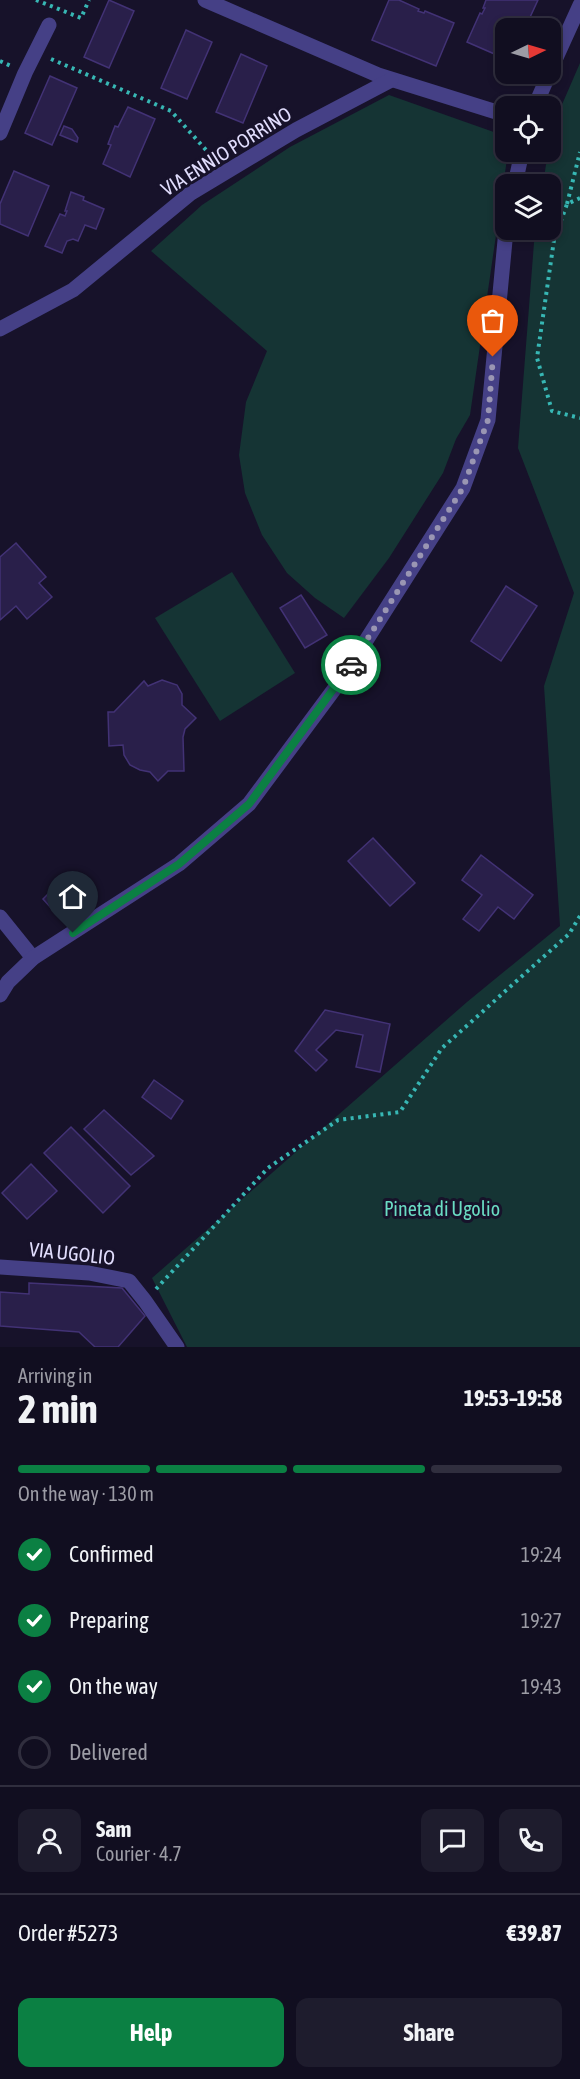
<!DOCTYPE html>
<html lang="en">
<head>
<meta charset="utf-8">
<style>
  :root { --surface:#110e20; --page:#1e1c2d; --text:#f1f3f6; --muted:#9c9ca5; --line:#302e3e; --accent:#0b8043 }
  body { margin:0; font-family:"Asap Condensed",sans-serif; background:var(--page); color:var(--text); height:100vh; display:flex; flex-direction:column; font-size:22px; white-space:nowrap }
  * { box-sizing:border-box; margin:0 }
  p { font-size:20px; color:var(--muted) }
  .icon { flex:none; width:33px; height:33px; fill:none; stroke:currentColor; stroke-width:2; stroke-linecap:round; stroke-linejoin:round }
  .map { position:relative; height:1347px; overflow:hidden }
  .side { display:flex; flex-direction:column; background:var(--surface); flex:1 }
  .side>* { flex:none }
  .needle { width:39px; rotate:85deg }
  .fabs { position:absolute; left:495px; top:18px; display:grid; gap:12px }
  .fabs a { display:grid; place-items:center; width:66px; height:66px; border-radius:12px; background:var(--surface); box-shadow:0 3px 9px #0003,0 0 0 2px var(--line); font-size:30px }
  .pin { position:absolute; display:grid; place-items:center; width:51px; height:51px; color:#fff; margin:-62px -26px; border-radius:50% 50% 50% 0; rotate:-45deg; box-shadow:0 0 6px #0007 }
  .pin .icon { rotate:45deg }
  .courier { position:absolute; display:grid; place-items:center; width:60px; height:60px; margin:-30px; border:4px solid #0b8043; border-radius:50%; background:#fff; color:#222; box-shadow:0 2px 8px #0007 }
  .overview em { font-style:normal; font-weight:700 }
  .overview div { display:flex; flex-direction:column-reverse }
  .overview { display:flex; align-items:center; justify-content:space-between; height:102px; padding:0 18px }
  h1 { font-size:39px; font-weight:700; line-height:45px }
  .bar { display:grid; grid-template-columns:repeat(4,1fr); gap:9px 6px; align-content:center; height:72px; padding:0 18px }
  .bar i { height:8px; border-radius:4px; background:var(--line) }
  .bar .on { background:var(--accent) }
  .bar p { grid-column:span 4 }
  .line { display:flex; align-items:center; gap:15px; padding:0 18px; border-top:2px solid var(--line) }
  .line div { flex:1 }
  .round { display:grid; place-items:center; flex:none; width:63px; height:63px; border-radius:12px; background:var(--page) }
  ol { padding:0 18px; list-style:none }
  li { display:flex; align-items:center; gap:18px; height:66px }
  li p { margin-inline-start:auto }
  li .icon { padding:6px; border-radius:50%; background:var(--accent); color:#fff; stroke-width:4 }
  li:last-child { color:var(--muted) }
  li i { width:33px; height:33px; border:3px solid var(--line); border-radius:50% }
  .action { display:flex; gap:12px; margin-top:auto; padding:12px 18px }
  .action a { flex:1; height:69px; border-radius:12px; background:var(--accent); color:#fff; font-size:24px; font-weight:700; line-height:69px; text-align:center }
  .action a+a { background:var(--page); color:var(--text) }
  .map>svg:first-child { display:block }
  .green { fill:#153434 }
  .building { fill:#291f4a; stroke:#423275; stroke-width:1.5 }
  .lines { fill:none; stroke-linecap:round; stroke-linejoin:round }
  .path { stroke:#37b7b4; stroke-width:4; stroke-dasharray:3 4.5; stroke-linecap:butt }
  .minor { stroke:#454086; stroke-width:15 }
  .done { stroke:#9a96b3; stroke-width:6; stroke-dasharray:0 10.8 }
  .route { stroke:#0b8043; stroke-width:8 }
  .labels { text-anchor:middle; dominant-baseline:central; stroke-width:6; stroke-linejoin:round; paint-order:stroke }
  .street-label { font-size:20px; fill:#e1ddfd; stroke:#17122a }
  .park-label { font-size:20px; fill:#6adcc3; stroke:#17122a }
</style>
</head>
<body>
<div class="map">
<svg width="580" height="1347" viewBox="0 0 580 1347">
  <rect width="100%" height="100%" fill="#17122a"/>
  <g class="green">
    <polygon points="580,63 580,1347 187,1347 152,1278 467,1002 560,926 544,686 574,593 518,448 535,230 550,230 550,184 543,184 548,152 550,152 551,130"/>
    <polygon points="389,95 505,136 506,152 508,152 470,415 456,439 443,473 389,558 344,618 315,598 287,573 262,535 245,493 239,455 246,402 267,351 151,251 202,205 290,147"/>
    <polygon points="232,572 295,673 220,721 155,618"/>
  </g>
  <g class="building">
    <polygon points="109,0 134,11 109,68 84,57"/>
    <polygon points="389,0 399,0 419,9 418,11 424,13 425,11 454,23 436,66 372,40"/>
    <polygon points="486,0 538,0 525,28 506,28 506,59 467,42 480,13 482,14 485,8 483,8"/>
    <polygon points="186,30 212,42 187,99 161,88"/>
    <polygon points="241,54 267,66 243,123 216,112"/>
    <polygon points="50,76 77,88 52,145 25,133"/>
    <polygon points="128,107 155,119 130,177 103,164 111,145 108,144 115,126 118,127"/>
    <polygon points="64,126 72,129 78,138 77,142 60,135"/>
    <polygon points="14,171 49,186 28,236 0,224 0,204"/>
    <polygon points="71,192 84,197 83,200 104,209 96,229 85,225 78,241 73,239 67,241 62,253 45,246 60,214 65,216 67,211 65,211"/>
    <polygon points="16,543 46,577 39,583 52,597 27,619 16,606 0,620 0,557"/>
    <polygon points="506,586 537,606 501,661 471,641"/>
    <polygon points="301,595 327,635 305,648 280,608"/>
    <polygon points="162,680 177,685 182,694 182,705 196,718 185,729 183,737 184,771 168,771 158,781 150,772 140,770 130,765 124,755 123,745 109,746 108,712 114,712 144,681 148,686"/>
    <polygon points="373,838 415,883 390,906 348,861"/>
    <polygon points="481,855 533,895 514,919 498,907 479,931 463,919 482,895 462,880"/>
    <polygon points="53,889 62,897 51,908 43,899"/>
    <polygon points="325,1010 390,1024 380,1072 356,1067 363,1035 336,1030 316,1050 327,1060 316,1071 295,1051"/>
    <polygon points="154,1080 183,1101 171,1119 142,1097"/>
    <polygon points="104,1110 154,1156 131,1175 84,1129"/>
    <polygon points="71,1127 130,1186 103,1213 44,1153"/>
    <polygon points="31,1164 57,1191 27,1219 2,1193"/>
    <polygon points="29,1283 122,1288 145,1316 118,1347 95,1347 79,1332 0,1326 0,1292 29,1294"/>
  </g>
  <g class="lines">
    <g class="path">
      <polyline points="36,0 81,18 89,0"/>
      <polyline points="51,59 171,111 215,160"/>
      <polyline points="0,61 11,66"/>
      <polyline points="580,198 567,204 554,240 537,358 552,411 580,418"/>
      <polyline points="567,204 580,152"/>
      <polyline points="156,1289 268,1168 338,1120 400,1112 442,1048 569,934 580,916"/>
    </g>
    <g class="minor">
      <polyline points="205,0 378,75 506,115"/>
      <polyline points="550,71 580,5"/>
      <polyline points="535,106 549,74"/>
      <polyline points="0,133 25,73 49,25"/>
      <polyline points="515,184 522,152"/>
      <polyline points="0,329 73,290 191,193 296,130 391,80"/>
      <polyline points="0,917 33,958"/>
      <polyline points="0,995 8,982 33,958 179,864 249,804 341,680 463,488 488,420 506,230"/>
      <polyline points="0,1267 89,1273 129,1281 145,1301 177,1347"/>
    </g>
  </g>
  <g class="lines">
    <polyline class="done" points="351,665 463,488 488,420 493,357"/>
    <polyline class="route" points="73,933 179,864 249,804 351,665"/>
  </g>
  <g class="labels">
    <g class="street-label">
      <text transform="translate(226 151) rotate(-32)">VIA ENNIO PORRINO</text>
      <text transform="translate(72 1253) rotate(6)">VIA UGOLIO</text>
    </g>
    <g class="park-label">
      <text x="442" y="1208">Pineta di Ugolio</text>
    </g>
  </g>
</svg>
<div class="fabs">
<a><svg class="needle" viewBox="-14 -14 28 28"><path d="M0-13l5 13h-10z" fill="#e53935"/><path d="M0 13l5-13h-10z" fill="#9c9ca5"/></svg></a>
<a><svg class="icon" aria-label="locate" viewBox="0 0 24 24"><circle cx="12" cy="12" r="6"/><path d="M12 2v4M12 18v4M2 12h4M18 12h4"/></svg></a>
<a><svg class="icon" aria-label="layers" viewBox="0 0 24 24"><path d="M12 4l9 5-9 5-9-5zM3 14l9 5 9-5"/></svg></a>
</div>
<div class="pin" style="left:493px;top:357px;background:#ea580c"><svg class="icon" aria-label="bag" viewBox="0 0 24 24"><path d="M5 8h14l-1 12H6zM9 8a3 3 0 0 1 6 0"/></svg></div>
<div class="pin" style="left:73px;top:933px;background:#1f2937"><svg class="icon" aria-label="home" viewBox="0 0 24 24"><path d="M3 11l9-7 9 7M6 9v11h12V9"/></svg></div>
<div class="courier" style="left:351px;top:665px"><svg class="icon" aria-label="car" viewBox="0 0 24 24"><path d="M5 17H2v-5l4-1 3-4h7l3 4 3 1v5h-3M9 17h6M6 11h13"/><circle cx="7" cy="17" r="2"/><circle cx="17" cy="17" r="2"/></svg></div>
</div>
<section class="side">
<div class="overview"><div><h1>2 min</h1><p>Arriving in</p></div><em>19:53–19:58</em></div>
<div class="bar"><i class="on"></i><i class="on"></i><i class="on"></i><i></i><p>On the way · 130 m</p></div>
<ol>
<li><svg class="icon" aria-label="check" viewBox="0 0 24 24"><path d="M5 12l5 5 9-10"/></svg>Confirmed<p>19:24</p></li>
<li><svg class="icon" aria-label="check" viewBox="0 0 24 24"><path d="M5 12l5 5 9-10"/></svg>Preparing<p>19:27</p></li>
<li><svg class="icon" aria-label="check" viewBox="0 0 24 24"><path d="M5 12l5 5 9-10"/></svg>On the way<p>19:43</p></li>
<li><i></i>Delivered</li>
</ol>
<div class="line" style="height:108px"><a class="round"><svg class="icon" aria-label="person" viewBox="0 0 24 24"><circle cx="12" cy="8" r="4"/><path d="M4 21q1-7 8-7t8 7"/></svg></a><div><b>Sam</b><p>Courier · 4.7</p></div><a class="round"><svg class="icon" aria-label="chat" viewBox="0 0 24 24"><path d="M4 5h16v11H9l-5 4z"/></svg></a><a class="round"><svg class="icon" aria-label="phone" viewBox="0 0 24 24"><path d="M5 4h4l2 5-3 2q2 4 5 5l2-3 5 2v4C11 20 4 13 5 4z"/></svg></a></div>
<div class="line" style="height:78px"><div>Order #5273</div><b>€39.87</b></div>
<div class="action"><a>Help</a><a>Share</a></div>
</section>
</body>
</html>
